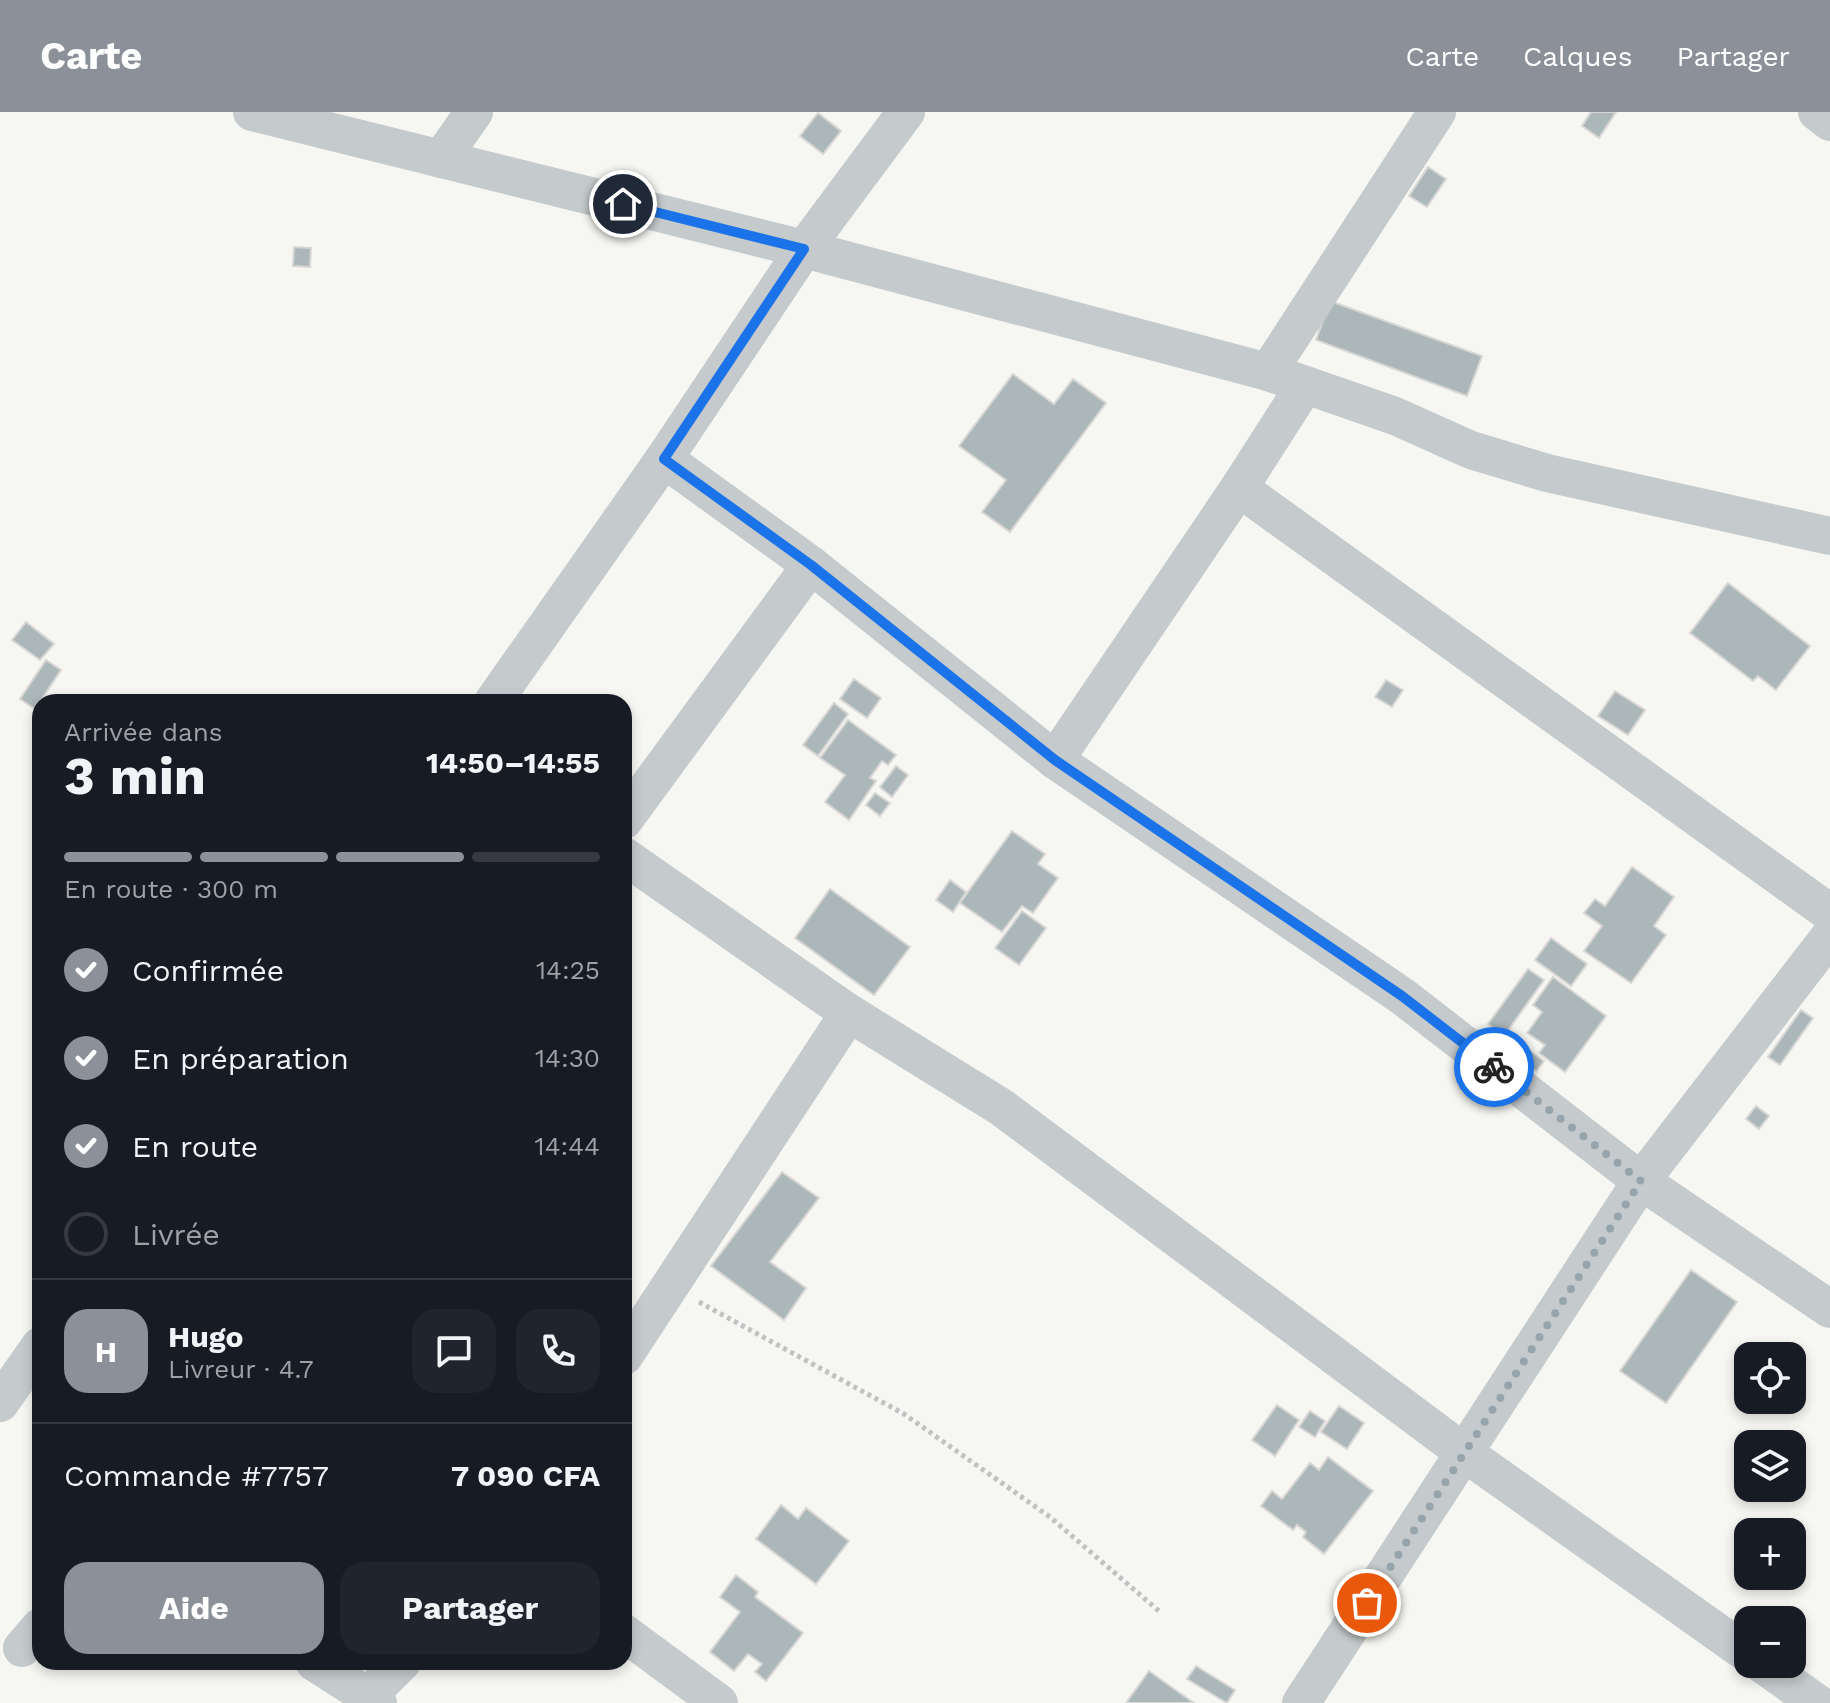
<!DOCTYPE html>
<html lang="fr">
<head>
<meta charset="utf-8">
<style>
  :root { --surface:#171b24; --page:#20242c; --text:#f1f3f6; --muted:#9ea1a6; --line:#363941; --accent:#8c9099 }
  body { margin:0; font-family:"Work Sans",sans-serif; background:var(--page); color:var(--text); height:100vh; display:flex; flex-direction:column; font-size:30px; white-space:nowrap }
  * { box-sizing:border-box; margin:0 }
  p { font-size:26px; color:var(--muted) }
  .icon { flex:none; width:44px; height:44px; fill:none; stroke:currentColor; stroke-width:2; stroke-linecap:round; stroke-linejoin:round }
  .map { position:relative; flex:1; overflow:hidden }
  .details { position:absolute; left:32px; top:582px; width:600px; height:976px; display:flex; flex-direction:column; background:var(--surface); border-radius:24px; box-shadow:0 4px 12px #0003 }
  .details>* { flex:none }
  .buttons { position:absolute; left:1734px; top:1230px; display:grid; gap:16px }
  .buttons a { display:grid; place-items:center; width:72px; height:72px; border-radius:16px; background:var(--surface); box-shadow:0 4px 12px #0003; font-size:40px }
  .pin { position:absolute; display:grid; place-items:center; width:68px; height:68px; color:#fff; margin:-34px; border:4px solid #fff; border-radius:50%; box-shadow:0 2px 8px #0007 }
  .courier { position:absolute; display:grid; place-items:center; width:80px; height:80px; margin:-40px; border:6px solid #1a73e8; border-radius:50%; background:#fff; color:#222; box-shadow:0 2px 10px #0007 }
  .summary em { font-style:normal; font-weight:700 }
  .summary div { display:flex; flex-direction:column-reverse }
  .summary { display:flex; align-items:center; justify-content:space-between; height:136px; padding:0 32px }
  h1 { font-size:52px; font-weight:700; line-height:60px }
  .bar { display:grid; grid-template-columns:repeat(4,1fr); gap:12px 8px; align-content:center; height:96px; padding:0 32px }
  .bar i { height:10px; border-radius:6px; background:var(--line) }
  .bar .selected { background:var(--accent) }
  .bar p { grid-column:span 4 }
  .line { display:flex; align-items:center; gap:20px; padding:0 32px; border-top:2px solid var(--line) }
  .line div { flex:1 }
  .round { display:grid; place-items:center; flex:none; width:84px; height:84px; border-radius:24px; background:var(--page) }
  ol { padding:0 32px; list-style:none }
  li { display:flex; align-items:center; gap:24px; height:88px }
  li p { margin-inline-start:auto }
  li .icon { padding:8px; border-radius:50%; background:var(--accent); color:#fff; stroke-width:4 }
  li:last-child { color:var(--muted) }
  li i { width:44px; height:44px; border:4px solid var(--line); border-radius:50% }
  .action { display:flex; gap:16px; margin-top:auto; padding:16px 32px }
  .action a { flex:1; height:92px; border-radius:24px; background:var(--accent); color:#fff; font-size:32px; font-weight:700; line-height:92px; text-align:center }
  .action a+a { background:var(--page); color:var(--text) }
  header { display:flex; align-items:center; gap:48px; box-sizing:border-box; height:112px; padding:0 40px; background:var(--accent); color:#fff }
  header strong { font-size:38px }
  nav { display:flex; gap:44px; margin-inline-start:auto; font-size:28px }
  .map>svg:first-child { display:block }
  .building { fill:#acb7ba; stroke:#d8d7d5; stroke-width:2 }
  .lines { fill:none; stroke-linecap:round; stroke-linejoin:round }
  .path { stroke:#bfc1c3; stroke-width:5; stroke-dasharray:4 4; stroke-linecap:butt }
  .street { stroke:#c5cacc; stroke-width:38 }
  .done { stroke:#96a5ac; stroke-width:8; stroke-dasharray:0 14.4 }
  .route { stroke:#1a73e8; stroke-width:10 }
</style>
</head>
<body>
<header>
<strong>Carte</strong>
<nav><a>Carte</a><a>Calques</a><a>Partager</a></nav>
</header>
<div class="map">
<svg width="1830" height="1591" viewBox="0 0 1830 1591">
  <rect width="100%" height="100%" fill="#f6f6f2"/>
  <g class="building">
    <polygon points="1591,0 1616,0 1599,26 1582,14"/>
    <polygon points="818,1 841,19 823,42 800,24"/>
    <polygon points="1428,55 1446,67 1427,95 1409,84"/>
    <polygon points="294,135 311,136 310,155 293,154"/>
    <polygon points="1330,189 1482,244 1467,284 1316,228"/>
    <polygon points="1013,262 1054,292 1073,267 1106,291 1010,420 982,400 1006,368 959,334"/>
    <polygon points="1728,471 1810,534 1776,578 1758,564 1753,569 1690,521"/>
    <polygon points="26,510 54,532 40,548 12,528"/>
    <polygon points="46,548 61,558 35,597 20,587"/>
    <polygon points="854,567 881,586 867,606 840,587"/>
    <polygon points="1386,568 1403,578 1392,595 1375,585"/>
    <polygon points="1615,579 1645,598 1628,623 1598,604"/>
    <polygon points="834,591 848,602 818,644 803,633"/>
    <polygon points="848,608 896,643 888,653 882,649 870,666 876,669 849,708 825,690 845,663 820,646"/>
    <polygon points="896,654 908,663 892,685 880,675"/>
    <polygon points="875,681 890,691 880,704 866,693"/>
    <polygon points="1012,719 1045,742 1038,752 1058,766 1033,801 1022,794 1002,820 960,791"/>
    <polygon points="1632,755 1674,785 1654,814 1666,823 1631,871 1584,839 1602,814 1584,801 1595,787 1605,794"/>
    <polygon points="950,768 966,780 953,800 936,788"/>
    <polygon points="830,777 910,835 874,883 795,826"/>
    <polygon points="1022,799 1046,816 1019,853 995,836"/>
    <polygon points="1551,826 1587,852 1571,874 1535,848"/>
    <polygon points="1528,857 1544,868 1504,924 1488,912"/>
    <polygon points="1553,865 1606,904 1565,960 1539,941 1545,933 1527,921 1542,900 1533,893"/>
    <polygon points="1801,898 1813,906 1780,953 1768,945"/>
    <polygon points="1529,938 1544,949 1536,959 1521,949"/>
    <polygon points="1756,994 1769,1004 1759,1017 1746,1007"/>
    <polygon points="782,1060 819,1086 770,1150 806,1176 784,1208 711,1154"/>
    <polygon points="1691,1158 1737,1190 1666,1291 1620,1259"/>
    <polygon points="1277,1293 1299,1308 1275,1344 1252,1328"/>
    <polygon points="1339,1294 1364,1311 1347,1337 1321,1320"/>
    <polygon points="1310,1299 1325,1309 1315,1325 1299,1315"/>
    <polygon points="1328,1345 1373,1379 1324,1442 1303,1425 1306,1420 1297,1413 1293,1418 1261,1394 1272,1379 1282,1387 1310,1351 1319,1358"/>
    <polygon points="781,1393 798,1407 806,1396 849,1429 816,1472 756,1427"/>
    <polygon points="736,1463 758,1480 755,1485 803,1521 766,1569 755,1560 762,1552 748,1542 734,1559 710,1540 740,1500 720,1485"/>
    <polygon points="1196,1554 1235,1578 1227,1591 1187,1567"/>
    <polygon points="1149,1559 1194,1591 1126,1591"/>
  </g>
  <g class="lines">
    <polyline class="path" points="699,1190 904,1302 1050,1405 1160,1500"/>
    <g class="street">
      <polyline points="252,0 804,137 1268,260 1395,304 1471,338 1547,361 1830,424"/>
      <polyline points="1817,0 1830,10"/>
      <polyline points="441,47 474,0"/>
      <polyline points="1268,260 1437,0"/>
      <polyline points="664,347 811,453 1055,648 1402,884 1641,1069 1830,1197"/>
      <polyline points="1239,376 1830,801"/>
      <polyline points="493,590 664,347 804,137 906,0"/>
      <polyline points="1055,648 1239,376 1305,273"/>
      <polyline points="624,708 811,453"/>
      <polyline points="624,744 849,901 1001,995 1466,1342 1748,1542"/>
      <polyline points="624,1244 849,901"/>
      <polyline points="0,1291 40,1234"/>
      <polyline points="624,1521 719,1591"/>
      <polyline points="22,1536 40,1515"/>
      <polyline points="314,1550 378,1591"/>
      <polyline points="1762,1552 1817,1591"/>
      <polyline points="368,1584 402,1550"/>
      <polyline points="1301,1591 1641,1069 1830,824"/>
    </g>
  </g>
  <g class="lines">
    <polyline class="done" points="1367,1491 1641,1069 1494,955"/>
    <polyline class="route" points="623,92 804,137 664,347 811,453 1055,648 1402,884 1494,955"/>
  </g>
</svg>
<div class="buttons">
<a><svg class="icon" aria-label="locate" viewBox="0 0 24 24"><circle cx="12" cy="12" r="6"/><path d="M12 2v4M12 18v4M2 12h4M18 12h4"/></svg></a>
<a><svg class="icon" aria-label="layers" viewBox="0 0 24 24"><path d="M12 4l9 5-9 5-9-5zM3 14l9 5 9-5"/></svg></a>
<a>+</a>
<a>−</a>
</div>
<div class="pin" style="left:1367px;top:1491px;background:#ea580c"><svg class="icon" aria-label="bag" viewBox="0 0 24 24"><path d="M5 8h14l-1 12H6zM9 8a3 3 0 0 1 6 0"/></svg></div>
<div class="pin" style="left:623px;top:92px;background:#1f2937"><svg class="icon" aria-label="home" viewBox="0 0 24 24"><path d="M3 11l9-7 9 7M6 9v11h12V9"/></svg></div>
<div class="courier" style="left:1494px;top:955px"><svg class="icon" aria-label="bike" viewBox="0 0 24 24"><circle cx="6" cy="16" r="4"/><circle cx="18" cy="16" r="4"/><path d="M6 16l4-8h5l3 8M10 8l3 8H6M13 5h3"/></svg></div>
<section class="details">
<div class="summary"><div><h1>3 min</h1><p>Arrivée dans</p></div><em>14:50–14:55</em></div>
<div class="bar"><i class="selected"></i><i class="selected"></i><i class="selected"></i><i></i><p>En route · 300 m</p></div>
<ol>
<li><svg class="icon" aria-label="check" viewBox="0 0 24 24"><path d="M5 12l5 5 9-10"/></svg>Confirmée<p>14:25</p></li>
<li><svg class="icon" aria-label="check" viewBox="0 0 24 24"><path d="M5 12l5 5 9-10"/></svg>En préparation<p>14:30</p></li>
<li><svg class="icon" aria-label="check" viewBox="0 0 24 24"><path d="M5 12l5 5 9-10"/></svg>En route<p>14:44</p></li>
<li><i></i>Livrée</li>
</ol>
<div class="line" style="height:144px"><b class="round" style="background:var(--accent);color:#fff">H</b><div><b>Hugo</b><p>Livreur · 4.7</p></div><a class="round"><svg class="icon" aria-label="chat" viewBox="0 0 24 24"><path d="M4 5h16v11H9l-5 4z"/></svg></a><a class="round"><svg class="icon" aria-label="phone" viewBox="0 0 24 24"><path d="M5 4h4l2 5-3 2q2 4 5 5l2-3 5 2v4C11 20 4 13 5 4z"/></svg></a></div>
<div class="line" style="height:104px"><div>Commande #7757</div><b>7 090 CFA</b></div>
<div class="action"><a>Aide</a><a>Partager</a></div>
</section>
</div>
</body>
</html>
